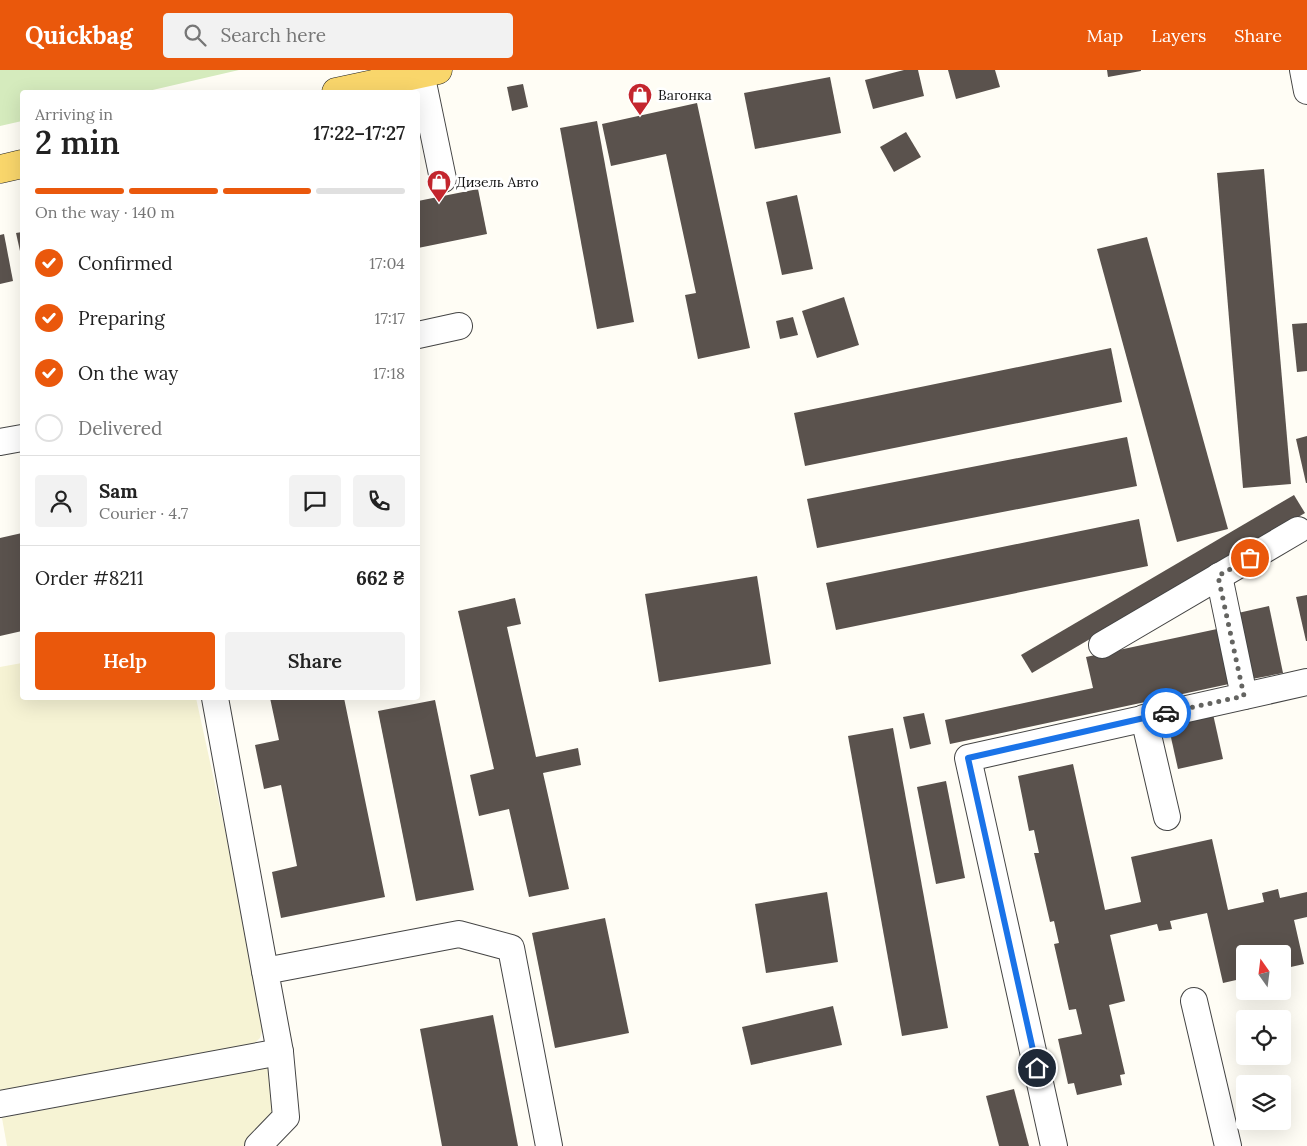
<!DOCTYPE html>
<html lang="en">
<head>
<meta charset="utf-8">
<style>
  :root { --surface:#fff; --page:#f2f2f2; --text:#222; --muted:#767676; --line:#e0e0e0; --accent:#ea580c }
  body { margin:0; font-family:Lora,serif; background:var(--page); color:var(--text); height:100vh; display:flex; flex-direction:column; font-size:19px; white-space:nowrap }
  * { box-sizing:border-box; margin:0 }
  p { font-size:16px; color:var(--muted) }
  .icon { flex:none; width:28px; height:28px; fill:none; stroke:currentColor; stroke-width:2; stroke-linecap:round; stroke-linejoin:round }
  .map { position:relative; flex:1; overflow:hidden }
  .drawer { position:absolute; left:20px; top:20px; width:400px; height:610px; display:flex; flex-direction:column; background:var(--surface); border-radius:5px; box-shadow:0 5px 20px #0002 }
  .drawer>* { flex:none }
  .needle { width:32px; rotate:346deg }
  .buttons { position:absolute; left:1236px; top:875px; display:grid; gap:10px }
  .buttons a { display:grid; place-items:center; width:55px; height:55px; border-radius:5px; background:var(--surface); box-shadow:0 5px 20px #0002; font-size:25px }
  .pin { position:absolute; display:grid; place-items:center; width:42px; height:42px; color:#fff; margin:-21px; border:2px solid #fff; border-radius:50%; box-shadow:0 1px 5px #0007 }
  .courier { position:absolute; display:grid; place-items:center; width:50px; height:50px; margin:-25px; border:4px solid #1a73e8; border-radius:50%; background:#fff; color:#222; box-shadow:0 1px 6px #0007 }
  .summary em { font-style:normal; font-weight:600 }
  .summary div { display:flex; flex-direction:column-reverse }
  .summary { display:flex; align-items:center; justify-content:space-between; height:85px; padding:0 15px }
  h1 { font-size:32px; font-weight:600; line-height:38px }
  .bar { display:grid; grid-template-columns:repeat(4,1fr); gap:8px 5px; align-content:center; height:60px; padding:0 15px }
  .bar i { height:6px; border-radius:4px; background:var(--line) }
  .bar .on { background:var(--accent) }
  .bar p { grid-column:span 4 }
  .line { display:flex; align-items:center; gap:12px; padding:0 15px; border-top:1px solid var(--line) }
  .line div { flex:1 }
  .round { display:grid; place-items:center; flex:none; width:52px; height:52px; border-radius:5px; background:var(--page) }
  ol { padding:0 15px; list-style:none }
  li { display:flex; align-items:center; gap:15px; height:55px }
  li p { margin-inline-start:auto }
  li .icon { padding:5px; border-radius:50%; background:var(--accent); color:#fff; stroke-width:4 }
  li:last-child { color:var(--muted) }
  li i { width:28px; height:28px; border:2px solid var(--line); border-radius:50% }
  .button { display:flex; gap:10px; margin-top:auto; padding:10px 15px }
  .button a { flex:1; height:58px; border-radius:5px; background:var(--accent); color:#fff; font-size:20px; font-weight:600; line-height:58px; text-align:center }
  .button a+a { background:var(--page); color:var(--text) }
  header { display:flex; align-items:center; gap:30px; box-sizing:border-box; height:70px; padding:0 25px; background:var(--accent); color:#fff }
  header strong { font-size:24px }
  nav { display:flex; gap:28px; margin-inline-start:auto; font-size:18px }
  .search { width:350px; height:45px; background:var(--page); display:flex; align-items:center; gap:12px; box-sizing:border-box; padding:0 18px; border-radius:5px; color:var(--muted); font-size:19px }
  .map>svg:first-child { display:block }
  .farmland { fill:#f6f3d4 }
  .green { fill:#d5ebbd }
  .building { fill:#5a524d }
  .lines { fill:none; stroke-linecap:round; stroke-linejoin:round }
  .minor-casing { stroke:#444; stroke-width:28 }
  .major-casing { stroke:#222; stroke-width:29 }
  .minor { stroke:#fff; stroke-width:26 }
  .major { stroke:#f9d66b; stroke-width:28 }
  .done { stroke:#646461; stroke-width:5; stroke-dasharray:0 9 }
  .route { stroke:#1a73e8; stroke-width:6 }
  .labels { text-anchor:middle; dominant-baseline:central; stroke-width:5; stroke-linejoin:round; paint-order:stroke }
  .poi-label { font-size:14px; fill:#111; stroke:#fff; text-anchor:start }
</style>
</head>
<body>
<header>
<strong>Quickbag</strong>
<div class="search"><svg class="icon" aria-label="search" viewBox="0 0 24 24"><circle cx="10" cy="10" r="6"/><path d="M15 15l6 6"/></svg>Search here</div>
<nav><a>Map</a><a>Layers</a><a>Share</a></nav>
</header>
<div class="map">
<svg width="1307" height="1076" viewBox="0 0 1307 1076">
  <rect width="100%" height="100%" fill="#fffdf5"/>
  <g class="farmland">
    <polygon points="22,593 22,628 196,628 266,947 260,968 244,983 0,1027 0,597"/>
    <polygon points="277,995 285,1044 253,1076 7,1076 2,1048"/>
  </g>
  <polygon class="green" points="0,0 239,0 144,22 22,22 22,51 0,56"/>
  <g class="building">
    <polygon points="904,0 918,0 924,26 873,39 865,10"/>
    <polygon points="948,0 995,0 1000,17 956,29"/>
    <polygon points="1107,0 1141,0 1141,1 1108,7"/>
    <polygon points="830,7 841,63 755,79 744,23"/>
    <polygon points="523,14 528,37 512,41 507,17"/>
    <polygon points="697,33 750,278 698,289 685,225 696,223 666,84 611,96 602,54"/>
    <polygon points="597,51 634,252 597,259 560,58"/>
    <polygon points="906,62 921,87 894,102 880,77"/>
    <polygon points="1264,99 1291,414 1243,418 1217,103"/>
    <polygon points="478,119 487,164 418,178 418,131"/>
    <polygon points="797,125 813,199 782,205 766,132"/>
    <polygon points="22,162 22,190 16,163"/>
    <polygon points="4,164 13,211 0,214 0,165"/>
    <polygon points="1147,167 1228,459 1177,472 1097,179"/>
    <polygon points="844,227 859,275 817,288 802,241"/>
    <polygon points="793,247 798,265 780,269 776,251"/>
    <polygon points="1307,253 1307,301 1297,302 1292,254"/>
    <polygon points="1111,278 1122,332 805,396 794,343"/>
    <polygon points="1307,366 1307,413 1306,413 1296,369"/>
    <polygon points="1127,367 1137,416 817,478 807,429"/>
    <polygon points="1294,425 1305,443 1032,603 1021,585"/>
    <polygon points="1139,449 1148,496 836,560 826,513"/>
    <polygon points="22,463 22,561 0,566 0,468"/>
    <polygon points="757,506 771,594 659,612 645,524"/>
    <polygon points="1307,525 1307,571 1306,571 1296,527"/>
    <polygon points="515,528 521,554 507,557 536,687 578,678 581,695 543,703 569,819 529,827 509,739 479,746 470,705 494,699 458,541"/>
    <polygon points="1269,536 1283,603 1252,609 1238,543"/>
    <polygon points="1217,559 1229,614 950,674 945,650 1093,618 1086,587"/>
    <polygon points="270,628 344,628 385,827 281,848 272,802 297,796 281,715 264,719 255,675 279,670"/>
    <polygon points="435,630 474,820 416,831 378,641"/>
    <polygon points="924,643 931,674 910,679 903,647"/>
    <polygon points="1213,644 1223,689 1178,699 1168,654"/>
    <polygon points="893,658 948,958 902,966 848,666"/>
    <polygon points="1073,694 1105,840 1141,832 1131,787 1212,769 1228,840 1264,832 1262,823 1278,819 1280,828 1307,822 1307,847 1294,850 1304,894 1282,899 1282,884 1245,884 1245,908 1223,913 1207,843 1170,851 1172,859 1159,861 1157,854 1110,865 1125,931 1109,935 1125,1004 1120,1005 1122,1015 1077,1025 1074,1013 1068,1014 1058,969 1082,964 1076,939 1069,940 1054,874 1059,873 1054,851 1050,852 1034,783 1039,783 1034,760 1029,761 1018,706"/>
    <polygon points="946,711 965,808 936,814 917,717"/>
    <polygon points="827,822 838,892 766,903 755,834"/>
    <polygon points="605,848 629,963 555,978 532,863"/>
    <polygon points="833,936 842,975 751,995 742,957"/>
    <polygon points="493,945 518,1076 442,1076 420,959"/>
    <polygon points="1014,1019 1029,1076 999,1076 986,1026"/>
  </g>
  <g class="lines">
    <defs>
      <g id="minor">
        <polyline points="1303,0 1307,21"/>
        <polyline points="421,3 443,109"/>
        <polyline points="418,265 459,256"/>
        <polyline points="0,372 22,368"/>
        <polyline points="1219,506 1244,626"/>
        <polyline points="1102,575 1298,460"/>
        <polyline points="215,628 265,901"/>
        <polyline points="1144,648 1167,747"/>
        <polyline points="1194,931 1228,1076"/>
        <polyline points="0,1034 280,982"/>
        <polyline points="258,1076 286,1047 280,982 265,901 459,864 511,878 549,1076"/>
        <polyline points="1054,1076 968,688 1307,612"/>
      </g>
      <g id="major">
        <polyline points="336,22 438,0"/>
        <polyline points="0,99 22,94"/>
      </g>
    </defs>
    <use href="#minor" class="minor-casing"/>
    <use href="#major" class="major-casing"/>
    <use href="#minor" class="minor"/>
    <use href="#major" class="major"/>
  </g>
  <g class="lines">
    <polyline class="done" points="1166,643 1244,626 1218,506 1250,488"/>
    <polyline class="route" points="1037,998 968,688 1166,643"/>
  </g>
  <defs>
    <symbol id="shop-pin" viewBox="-11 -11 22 30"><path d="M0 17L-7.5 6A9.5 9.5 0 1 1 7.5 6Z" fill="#c4262e" stroke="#fff"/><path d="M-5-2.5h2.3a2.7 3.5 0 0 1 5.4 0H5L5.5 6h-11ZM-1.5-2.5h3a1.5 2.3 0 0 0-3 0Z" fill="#fff"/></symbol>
  </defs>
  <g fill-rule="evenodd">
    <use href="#shop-pin" x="626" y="11" width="28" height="38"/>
    <use href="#shop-pin" x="425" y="98" width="28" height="38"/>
  </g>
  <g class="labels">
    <g class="poi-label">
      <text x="658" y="25">Вагонка</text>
      <text x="456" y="112">Дизель Авто</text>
    </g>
  </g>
</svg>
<div class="buttons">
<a><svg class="needle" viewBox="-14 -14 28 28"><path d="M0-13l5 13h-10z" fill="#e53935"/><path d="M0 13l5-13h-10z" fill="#767676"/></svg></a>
<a><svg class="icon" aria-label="locate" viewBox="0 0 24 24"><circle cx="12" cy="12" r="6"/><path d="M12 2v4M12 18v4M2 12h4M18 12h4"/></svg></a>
<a><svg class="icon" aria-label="layers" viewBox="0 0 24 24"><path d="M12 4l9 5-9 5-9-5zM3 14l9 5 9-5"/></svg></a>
</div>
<div class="pin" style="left:1250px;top:488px;background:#ea580c"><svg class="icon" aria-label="bag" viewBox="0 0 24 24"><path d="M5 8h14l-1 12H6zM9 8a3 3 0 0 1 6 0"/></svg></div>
<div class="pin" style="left:1037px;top:998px;background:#1f2937"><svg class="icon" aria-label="home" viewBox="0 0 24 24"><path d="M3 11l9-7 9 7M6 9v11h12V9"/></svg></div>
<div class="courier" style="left:1166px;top:643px"><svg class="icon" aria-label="car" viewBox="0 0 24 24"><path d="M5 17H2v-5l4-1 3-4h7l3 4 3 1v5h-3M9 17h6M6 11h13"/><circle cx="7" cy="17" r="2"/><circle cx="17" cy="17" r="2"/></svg></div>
<section class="drawer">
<div class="summary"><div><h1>2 min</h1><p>Arriving in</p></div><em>17:22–17:27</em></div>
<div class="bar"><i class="on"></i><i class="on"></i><i class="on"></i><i></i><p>On the way · 140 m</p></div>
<ol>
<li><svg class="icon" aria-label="check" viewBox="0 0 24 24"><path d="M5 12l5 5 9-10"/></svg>Confirmed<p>17:04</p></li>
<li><svg class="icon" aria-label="check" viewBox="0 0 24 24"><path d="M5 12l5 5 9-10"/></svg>Preparing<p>17:17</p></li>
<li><svg class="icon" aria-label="check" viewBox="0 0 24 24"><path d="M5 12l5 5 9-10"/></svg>On the way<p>17:18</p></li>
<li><i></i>Delivered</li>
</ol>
<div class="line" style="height:90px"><a class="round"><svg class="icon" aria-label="person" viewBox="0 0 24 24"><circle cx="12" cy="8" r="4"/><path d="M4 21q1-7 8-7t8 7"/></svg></a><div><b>Sam</b><p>Courier · 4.7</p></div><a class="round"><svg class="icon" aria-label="chat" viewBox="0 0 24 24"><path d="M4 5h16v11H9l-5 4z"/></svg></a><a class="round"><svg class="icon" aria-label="phone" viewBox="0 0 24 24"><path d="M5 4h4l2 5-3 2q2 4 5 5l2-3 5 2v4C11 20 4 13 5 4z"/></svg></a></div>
<div class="line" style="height:65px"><div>Order #8211</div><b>662 ₴</b></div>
<div class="button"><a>Help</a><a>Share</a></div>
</section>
</div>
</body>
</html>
